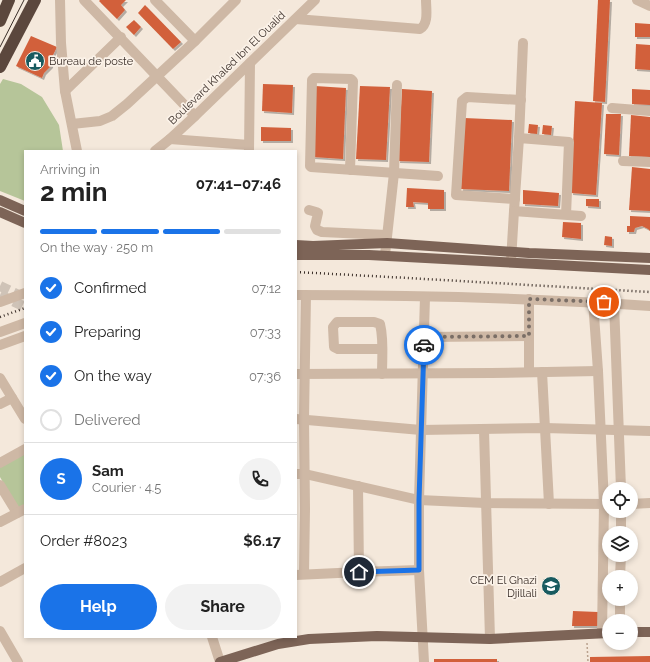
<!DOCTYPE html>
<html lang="en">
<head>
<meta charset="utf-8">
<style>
  :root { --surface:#fff; --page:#f2f2f2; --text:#222; --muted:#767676; --line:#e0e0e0; --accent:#1a73e8 }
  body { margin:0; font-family:Raleway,sans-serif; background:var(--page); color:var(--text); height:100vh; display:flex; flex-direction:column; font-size:15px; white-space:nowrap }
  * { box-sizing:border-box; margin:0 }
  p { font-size:13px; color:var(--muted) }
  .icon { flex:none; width:22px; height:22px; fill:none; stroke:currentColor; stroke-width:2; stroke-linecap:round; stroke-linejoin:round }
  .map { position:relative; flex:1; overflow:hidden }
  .side { position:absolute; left:24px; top:150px; width:273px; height:488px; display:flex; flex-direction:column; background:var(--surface); border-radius:0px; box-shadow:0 2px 6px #0003 }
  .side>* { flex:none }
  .buttons { position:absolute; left:602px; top:482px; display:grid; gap:8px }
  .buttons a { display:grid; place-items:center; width:36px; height:36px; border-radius:50%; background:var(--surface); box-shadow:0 2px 6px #0003; font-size:20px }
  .pin { position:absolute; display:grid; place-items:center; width:34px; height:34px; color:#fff; margin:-17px; border:2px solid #fff; border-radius:50%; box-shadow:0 1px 4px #0007 }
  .courier { position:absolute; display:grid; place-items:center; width:40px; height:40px; margin:-20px; border:3px solid #1a73e8; border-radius:50%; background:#fff; color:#222; box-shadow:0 1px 5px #0007 }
  .summary em { font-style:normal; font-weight:700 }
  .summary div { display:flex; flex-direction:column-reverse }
  .summary { display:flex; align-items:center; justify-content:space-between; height:68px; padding:0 16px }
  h1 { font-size:26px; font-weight:700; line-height:30px }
  .bar { display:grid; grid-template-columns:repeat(4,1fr); gap:6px 4px; align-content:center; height:48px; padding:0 16px }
  .bar i { height:5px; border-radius:3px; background:var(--line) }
  .bar .selected { background:var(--accent) }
  .bar p { grid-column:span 4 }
  .line { display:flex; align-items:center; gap:10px; padding:0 16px; border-top:1px solid var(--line) }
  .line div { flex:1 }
  .round { display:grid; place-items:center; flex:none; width:42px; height:42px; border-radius:21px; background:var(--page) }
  ol { padding:0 16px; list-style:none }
  li { display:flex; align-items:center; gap:12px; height:44px }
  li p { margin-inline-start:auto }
  li .icon { padding:4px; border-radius:50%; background:var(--accent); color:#fff; stroke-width:4 }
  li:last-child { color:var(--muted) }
  li i { width:22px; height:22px; border:2px solid var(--line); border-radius:50% }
  .button { display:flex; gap:8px; margin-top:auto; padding:8px 16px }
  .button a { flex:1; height:46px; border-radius:24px; background:var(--accent); color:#fff; font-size:16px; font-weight:700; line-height:46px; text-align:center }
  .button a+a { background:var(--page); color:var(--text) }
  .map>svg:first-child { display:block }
  .green { fill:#b6c599 }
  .building { fill:#d2603b; filter:url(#shadow) }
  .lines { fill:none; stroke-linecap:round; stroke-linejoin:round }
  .minor-tunnel { stroke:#cfc3b7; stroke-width:10; stroke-dasharray:10 5; stroke-linecap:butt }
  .path { stroke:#baa28f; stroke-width:1.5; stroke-dasharray:2 2; stroke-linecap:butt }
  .minor { stroke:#ceb8a5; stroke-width:10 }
  .major { stroke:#7d6457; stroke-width:10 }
  .highway { stroke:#5b473d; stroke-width:12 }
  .tram { stroke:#392d27; stroke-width:1 }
  .rail { stroke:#392d27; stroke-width:2.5; stroke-dasharray:1 3; stroke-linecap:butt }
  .done { stroke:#7a6e66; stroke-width:4; stroke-dasharray:0 7.2 }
  .route { stroke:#1a73e8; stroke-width:5 }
  .labels { text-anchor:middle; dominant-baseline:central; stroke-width:3.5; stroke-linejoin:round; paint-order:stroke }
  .poi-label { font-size:11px; fill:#392d27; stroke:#fbf2e8; text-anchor:start }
  .street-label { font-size:11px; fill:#392d27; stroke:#fbf2e8 }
</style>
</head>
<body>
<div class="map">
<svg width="650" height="662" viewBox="0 0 650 662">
  <defs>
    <filter id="shadow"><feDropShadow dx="2" dy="2" stdDeviation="0" flood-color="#0004"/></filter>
  </defs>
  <rect width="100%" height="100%" fill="#f4e8db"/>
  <g class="green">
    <polygon points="3,79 21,84 42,97 59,125 63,151 25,151 25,201 0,191 0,84"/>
    <polygon points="25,451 25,507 19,510 0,477 0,465"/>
  </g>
  <g class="building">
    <polygon points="100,0 126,0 121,5 125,10 117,19 99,1"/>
    <polygon points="598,0 610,0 605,102 593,101"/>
    <polygon points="145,5 181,42 173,49 138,13"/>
    <polygon points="134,20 141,27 134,35 126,27"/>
    <polygon points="635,23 650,24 650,37 635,37"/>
    <polygon points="31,36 57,47 52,57 51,66 44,73 42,78 16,66"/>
    <polygon points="636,44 650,45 650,70 635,69"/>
    <polygon points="263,84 293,85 292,113 262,111"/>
    <polygon points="315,86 346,88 343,159 313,157"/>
    <polygon points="360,86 390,87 386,160 356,159"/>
    <polygon points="402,89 432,91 429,162 398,161"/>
    <polygon points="632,89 650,90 650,105 632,104"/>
    <polygon points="575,101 602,103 596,195 571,193"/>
    <polygon points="606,114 621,114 619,155 604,154"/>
    <polygon points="631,115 650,117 650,157 629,156"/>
    <polygon points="464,118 512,120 509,191 461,189"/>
    <polygon points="529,124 538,125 537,134 528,133"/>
    <polygon points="543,125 552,126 551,135 542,134"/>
    <polygon points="261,127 291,128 291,141 261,141"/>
    <polygon points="632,167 650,169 650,211 629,210"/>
    <polygon points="407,188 444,190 444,209 428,209 428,203 413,202 414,207 406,207"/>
    <polygon points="523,190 559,193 558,206 523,204"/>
    <polygon points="586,199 599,199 599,207 586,206"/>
    <polygon points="630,216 650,217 650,231 648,229 642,226 635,228 634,232 627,232 627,226 630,226"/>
    <polygon points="563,222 581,223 581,239 562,237"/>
    <polygon points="605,236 612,237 612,246 604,245"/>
    <polygon points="573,611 598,612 598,626 572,626"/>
    <polygon points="650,656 650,662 590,662 590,657"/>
    <rect x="434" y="659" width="63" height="3"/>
  </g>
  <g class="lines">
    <g class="minor-tunnel">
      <polyline points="0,286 25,298"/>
      <polyline points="0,295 25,307"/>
    </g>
    <polyline class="path" points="587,643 588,662"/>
    <g class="minor">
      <polyline points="60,0 61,43 65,91 77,151"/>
      <polyline points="84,0 195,116"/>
      <polyline points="155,0 195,41"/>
      <polyline points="637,0 650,6"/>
      <path d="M296 19 420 29C429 24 426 9 426 0"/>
      <polyline points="65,91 121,37"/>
      <polyline points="612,108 650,111"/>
      <polyline points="72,124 100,121 112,116 127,104 195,41 236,0"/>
      <polyline points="519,138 523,43"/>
      <polyline points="170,139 249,145"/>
      <polyline points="155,151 170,139 195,116 315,0"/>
      <polyline points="249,151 250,63"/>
      <polyline points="623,161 650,162"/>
      <polyline points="350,170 353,81 351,79 314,78 312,80 310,166 311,167 438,176"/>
      <polyline points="515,199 456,195 462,101 467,97 521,100"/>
      <polyline points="309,210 316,212 318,213 315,226 317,230 322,232 387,235"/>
      <polyline points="566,215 569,142 519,138 514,211 581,216"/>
      <polyline points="385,255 394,173 397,85"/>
      <polyline points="511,261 514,211"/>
      <path d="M296 295C414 295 532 298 650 306"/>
      <polyline points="529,299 529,372"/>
      <polyline points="593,301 598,371 604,504 602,633"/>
      <polyline points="0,302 25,293"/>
      <polyline points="614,303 621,489"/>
      <polyline points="0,332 25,323"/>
      <polyline points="424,337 529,336"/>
      <polyline points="0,345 25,336"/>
      <path d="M382 349H338L334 347 333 327 337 322H374L380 324C384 340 382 357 382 374"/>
      <polyline points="542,372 549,504"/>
      <polyline points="296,374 491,373 598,371"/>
      <polyline points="0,378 25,419"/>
      <polyline points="0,404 12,398"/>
      <polyline points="296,419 421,430 545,428 650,431"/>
      <polyline points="484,430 490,639"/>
      <polyline points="0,463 25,449"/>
      <polyline points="296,474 305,474 419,500 485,503 609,504"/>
      <polyline points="0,485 17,513"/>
      <polyline points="358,486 359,572"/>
      <polyline points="631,504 650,503"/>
      <polyline points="0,522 25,509"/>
      <polyline points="621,533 621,511"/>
      <polyline points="304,574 305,509 304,419 306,295"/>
      <polyline points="296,575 359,572 419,570"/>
      <polyline points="620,577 621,555"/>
      <polyline points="0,582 25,568"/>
      <polyline points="620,621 620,599"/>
      <polyline points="0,631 18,662"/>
      <polyline points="212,637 220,662"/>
      <polyline points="424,662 419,570 419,500 425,297"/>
    </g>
    <g class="major">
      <polyline points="0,200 25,211"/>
      <polyline points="0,212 25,223"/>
      <polyline points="296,245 313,246 387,243 529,253 650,258"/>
      <polyline points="296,255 369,255 650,270"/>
      <polyline points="631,632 650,632"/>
      <polyline points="220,662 278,644 309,639 377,636 490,639 609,633"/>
    </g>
    <g class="highway">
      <polyline points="0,21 9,0"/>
      <polyline points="0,67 35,0"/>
    </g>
    <polyline class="tram" points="0,47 24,0"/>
    <g class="rail">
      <polyline points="296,272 408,278 650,292"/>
      <polyline points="0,317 25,308"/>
    </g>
  </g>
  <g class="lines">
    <polyline class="done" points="424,345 424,337 529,336 529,299 604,302"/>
    <polyline class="route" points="359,572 419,570 419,500 424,345"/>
  </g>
  <defs>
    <symbol id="civic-disc" viewBox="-11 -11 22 22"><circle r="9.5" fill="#185a5f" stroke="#fbf2e8"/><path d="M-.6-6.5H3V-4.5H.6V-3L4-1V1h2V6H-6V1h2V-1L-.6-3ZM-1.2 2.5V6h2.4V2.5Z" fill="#fff"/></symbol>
    <symbol id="school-disc" viewBox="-11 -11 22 22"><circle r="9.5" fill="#185a5f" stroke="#fbf2e8"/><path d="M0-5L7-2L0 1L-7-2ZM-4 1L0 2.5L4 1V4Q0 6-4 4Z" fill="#fff"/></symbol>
  </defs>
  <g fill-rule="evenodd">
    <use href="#civic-disc" x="24" y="50" width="22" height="22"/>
    <use href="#school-disc" x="540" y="575" width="22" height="22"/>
  </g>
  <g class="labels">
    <g class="poi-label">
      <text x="49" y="61">Bureau de poste</text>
      <text x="537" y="580" text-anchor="end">CEM El Ghazi<tspan x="537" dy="13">Djillali</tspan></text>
    </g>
    <g class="street-label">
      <text transform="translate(227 68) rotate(-44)">Boulevard Khaled Ibn El Oualid</text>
    </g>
  </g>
</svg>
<div class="buttons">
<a><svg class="icon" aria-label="locate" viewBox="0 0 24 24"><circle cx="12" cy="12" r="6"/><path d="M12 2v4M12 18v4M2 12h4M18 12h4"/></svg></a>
<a><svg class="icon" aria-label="layers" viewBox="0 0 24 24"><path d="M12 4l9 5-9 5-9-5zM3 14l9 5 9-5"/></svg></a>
<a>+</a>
<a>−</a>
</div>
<div class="pin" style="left:604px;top:302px;background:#ea580c"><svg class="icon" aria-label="bag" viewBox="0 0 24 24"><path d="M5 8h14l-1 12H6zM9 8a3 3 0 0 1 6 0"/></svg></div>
<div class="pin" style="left:359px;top:572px;background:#1f2937"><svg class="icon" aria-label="home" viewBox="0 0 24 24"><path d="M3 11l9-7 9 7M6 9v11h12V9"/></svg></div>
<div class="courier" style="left:424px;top:345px"><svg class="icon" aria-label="car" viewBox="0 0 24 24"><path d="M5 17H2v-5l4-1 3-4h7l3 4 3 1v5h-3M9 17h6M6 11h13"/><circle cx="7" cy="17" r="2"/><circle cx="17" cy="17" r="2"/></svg></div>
<section class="side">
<div class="summary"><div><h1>2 min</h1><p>Arriving in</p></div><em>07:41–07:46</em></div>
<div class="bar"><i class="selected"></i><i class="selected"></i><i class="selected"></i><i></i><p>On the way · 250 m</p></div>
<ol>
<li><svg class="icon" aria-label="check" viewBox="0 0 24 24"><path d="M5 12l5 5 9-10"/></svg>Confirmed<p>07:12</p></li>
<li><svg class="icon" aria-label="check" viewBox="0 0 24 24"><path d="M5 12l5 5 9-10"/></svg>Preparing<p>07:33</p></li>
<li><svg class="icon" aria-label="check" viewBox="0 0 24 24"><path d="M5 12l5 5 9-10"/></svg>On the way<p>07:36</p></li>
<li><i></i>Delivered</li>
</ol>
<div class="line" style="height:72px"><b class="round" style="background:var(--accent);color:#fff">S</b><div><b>Sam</b><p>Courier · 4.5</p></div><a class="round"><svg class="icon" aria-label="phone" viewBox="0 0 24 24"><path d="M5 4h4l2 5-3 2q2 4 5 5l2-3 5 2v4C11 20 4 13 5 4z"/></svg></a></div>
<div class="line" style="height:52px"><div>Order #8023</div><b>$6.17</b></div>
<div class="button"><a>Help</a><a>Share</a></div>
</section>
</div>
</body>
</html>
